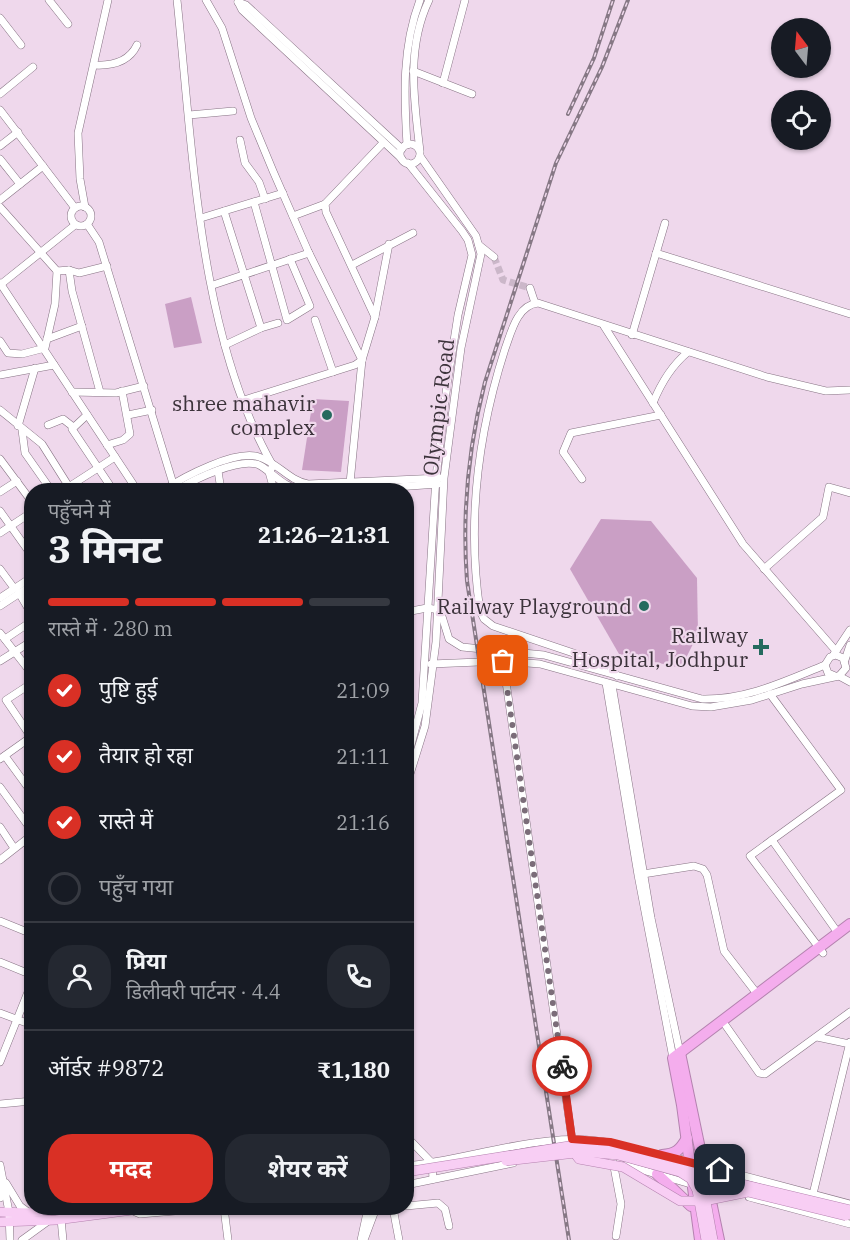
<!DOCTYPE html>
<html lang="hi">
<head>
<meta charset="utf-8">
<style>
  :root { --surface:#171b24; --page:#242831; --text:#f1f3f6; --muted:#9ea1a6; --line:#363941; --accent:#d93025 }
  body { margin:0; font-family:"IBM Plex Serif","Noto Sans Devanagari",serif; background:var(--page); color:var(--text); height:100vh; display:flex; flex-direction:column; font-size:22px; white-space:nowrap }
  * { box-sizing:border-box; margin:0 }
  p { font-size:20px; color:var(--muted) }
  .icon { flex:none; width:33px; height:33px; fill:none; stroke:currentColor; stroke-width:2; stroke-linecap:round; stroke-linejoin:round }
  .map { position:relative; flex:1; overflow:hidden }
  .panel { position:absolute; left:24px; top:483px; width:390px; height:732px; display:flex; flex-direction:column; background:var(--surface); border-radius:24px; box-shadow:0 2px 4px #0004 }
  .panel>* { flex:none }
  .needle { width:39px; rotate:344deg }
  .controls { position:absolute; left:771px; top:18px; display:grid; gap:12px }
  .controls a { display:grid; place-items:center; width:60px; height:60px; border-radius:50%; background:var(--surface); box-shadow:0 2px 4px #0004; font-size:30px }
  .pin { position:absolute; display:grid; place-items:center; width:51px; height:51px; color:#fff; margin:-26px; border-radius:12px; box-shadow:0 3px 9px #0006 }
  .courier { position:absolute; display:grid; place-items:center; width:60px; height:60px; margin:-30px; border:4px solid #d93025; border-radius:50%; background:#fff; color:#222; box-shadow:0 2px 8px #0007 }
  .head em { font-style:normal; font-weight:700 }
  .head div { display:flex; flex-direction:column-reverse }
  .head { display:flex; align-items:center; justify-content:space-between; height:102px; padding:0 24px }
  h1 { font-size:39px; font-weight:700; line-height:45px }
  .bar { display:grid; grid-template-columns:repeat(4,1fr); gap:9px 6px; align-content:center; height:72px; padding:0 24px }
  .bar i { height:8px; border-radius:4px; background:var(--line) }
  .bar .on { background:var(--accent) }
  .bar p { grid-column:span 4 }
  .line { display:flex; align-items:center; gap:15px; padding:0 24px; border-top:2px solid var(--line) }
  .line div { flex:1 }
  .round { display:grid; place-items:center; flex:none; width:63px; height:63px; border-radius:24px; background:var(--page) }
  ol { padding:0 24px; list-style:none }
  li { display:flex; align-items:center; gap:18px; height:66px }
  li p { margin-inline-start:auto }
  li .icon { padding:6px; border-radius:50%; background:var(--accent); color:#fff; stroke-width:4 }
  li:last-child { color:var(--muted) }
  li i { width:33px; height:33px; border:3px solid var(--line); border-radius:50% }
  .button { display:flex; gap:12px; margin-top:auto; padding:12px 24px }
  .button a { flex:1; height:69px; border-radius:24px; background:var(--accent); color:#fff; font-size:24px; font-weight:700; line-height:69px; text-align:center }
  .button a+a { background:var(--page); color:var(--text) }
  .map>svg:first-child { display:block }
  .green { fill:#ca9fc5 }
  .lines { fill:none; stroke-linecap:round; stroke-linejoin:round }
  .minor-tunnel { stroke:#cbb7c9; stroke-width:7; stroke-dasharray:7 3.5; stroke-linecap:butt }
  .minor-casing { stroke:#877384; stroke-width:8 }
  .major-casing { stroke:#b482af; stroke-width:10 }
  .highway-casing { stroke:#b482af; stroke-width:12 }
  .minor { stroke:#fff; stroke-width:7 }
  .major { stroke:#f8cef4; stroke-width:9 }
  .highway { stroke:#f4aded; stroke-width:10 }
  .rail-casing { stroke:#867885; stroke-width:4 }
  .rail { stroke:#efd8ec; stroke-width:1.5; stroke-dasharray:4.5; stroke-linecap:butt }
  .major-bridge-casing { stroke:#b482af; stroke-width:10; stroke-linecap:butt }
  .major-bridge { stroke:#f8cef4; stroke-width:9 }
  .done { stroke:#7b6d79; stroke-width:6; stroke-dasharray:0 10.8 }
  .route { stroke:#d93025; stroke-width:8 }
  .poi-dot { fill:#246a5e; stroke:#efd8ec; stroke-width:2 }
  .labels { text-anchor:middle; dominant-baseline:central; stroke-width:4.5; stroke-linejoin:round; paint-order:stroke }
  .poi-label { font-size:21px; fill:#3c333b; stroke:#efd8ec; text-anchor:end }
  .street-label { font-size:21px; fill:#3c333b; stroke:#efd8ec }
</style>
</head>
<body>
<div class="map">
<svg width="850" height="1240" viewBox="0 0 850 1240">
  <rect width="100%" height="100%" fill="#efd8ec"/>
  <g class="green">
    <polygon points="191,297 202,343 174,348 165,304"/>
    <polygon points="313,399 349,401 341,472 302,470"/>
    <polygon points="601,519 651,521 697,578 698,634 681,668 619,654 570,569"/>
  </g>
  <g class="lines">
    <polyline class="minor-tunnel" points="494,257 503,280 530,288"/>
    <defs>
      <g id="minor">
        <polyline points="49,0 68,24"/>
        <path d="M177 0C193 149 198 335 273 466L269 472 274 490"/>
        <polyline points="206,0 222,28 251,118 273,171 308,251 362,360 375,317 326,212 325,204 383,143"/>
        <polyline points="238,2 242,10 402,159"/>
        <polyline points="238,2 246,5 402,149"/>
        <polyline points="0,18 21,45"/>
        <path d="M94 65C112 66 129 62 137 45"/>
        <polyline points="413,71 472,94"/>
        <polyline points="443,83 465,0"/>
        <polyline points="0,94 33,67"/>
        <polyline points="0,110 75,208"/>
        <polyline points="189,115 233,111"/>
        <polyline points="240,140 245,163 259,182 265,199"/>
        <circle cx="410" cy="154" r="10"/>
        <path d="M407 145C404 95 402 47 420 0"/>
        <polyline points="0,146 18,132"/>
        <path d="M420 151C414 100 406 48 429 0"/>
        <polyline points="0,159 20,184"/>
        <polyline points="0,200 43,166"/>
        <polyline points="254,202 287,320 310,306 290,259"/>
        <circle cx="81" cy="216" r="10"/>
        <polyline points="0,207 57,271 55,304 45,348 22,354 8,353 0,341"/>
        <polyline points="85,207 80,179 78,133 108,0"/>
        <polyline points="224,211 261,328 225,345"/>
        <polyline points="293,216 325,204"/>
        <polyline points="201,218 283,193"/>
        <polyline points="87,224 99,242 175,490"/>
        <polyline points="479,245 494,257"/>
        <polyline points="656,253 850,314"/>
        <polyline points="352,265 413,233"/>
        <polyline points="69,270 79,273 107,266"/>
        <polyline points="57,271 69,270 72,291 100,392"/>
        <polyline points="0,283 137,490"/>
        <polyline points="0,285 75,225"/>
        <polyline points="213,285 309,253"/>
        <polyline points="530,288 535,303"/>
        <polyline points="375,317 389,244"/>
        <polyline points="315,320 333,372"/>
        <polyline points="604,326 743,544 836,651"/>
        <polyline points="261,328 278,323"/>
        <polyline points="632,335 665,223"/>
        <polyline points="47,339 82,326"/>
        <polyline points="0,375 54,365"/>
        <polyline points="72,392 116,393 144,386"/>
        <polyline points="241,401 355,365 362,360"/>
        <path d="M653 403C661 383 671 366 688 352"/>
        <polyline points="0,410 42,444 71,490"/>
        <polyline points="87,415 72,429 113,490"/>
        <polyline points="128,415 152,410"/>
        <polyline points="48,425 63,419 72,426"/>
        <polyline points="18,426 35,368"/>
        <polyline points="22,430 25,453 51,490"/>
        <polyline points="107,445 123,440 130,434 122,391"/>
        <polyline points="0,459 32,502"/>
        <polyline points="218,471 221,490"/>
        <polyline points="582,479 563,452 571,433 661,415"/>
        <polyline points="350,483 362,360"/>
        <polyline points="64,490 115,457"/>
        <path d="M164 490C183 477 236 449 259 457 278 463 288 480 308 484L440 478"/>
        <path d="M177 490C193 480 243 455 261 466 274 474 285 488 301 490"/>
        <polyline points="355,490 438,484"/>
        <polyline points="0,492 17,481"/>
        <polyline points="0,511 32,556"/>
        <polyline points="0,533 32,512"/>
        <polyline points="0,569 14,588"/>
        <polyline points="764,569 823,517 829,487 850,493"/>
        <polyline points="19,593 32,615"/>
        <polyline points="0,598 32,577"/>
        <polyline points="0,606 32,585"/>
        <path d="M406 612 427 608 440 610 449 639 462 647 544 655 702 699C747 700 785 681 825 665"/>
        <polyline points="0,633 32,674"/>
        <polyline points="5,639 32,621"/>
        <polyline points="834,654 850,630"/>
        <polyline points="845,660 850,645"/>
        <polyline points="0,661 32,641"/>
        <polyline points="503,661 572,1139"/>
        <polyline points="431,664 503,661 540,664 692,706 711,707 752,700 802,684 839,676 846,668 843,658 836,655 830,657 825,665 828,673 835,676"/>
        <path d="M617 676 609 665 493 626 484 619 480 611C467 523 478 433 505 349 511 333 517 305 538 303L767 377 826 391 850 390"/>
        <polyline points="839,676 850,682"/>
        <polyline points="606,683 638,875 673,1058"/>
        <polyline points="612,685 651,918 680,1053"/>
        <polyline points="770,694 841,790 750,856 823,953"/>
        <polyline points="5,756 32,793"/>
        <polyline points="0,759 31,737 6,700 32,683"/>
        <polyline points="406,764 422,703 436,477 447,385 458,315 472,255 468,240 462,231 408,163"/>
        <polyline points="0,787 32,831"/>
        <polyline points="406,787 425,726 436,642 444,478 461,348 481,254 476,236 420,156"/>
        <polyline points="0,827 14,848"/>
        <polyline points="772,840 838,933"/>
        <polyline points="0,860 32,835"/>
        <polyline points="643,874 694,866 703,869 707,875 724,951 758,995"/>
        <polyline points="0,921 32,934"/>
        <polyline points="0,962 32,975"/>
        <polyline points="0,1013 32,1025"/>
        <polyline points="726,1026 759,1073 765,1074 850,1012"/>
        <polyline points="817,1037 850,1044"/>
        <polyline points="0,1062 32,982"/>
        <polyline points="0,1104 32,1101"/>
        <polyline points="406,1136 432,1163 433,1179"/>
        <polyline points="611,1151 621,1204 616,1236"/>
        <polyline points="666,1156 705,1165"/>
        <polyline points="0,1165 9,1212 10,1240"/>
        <polyline points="625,1165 694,1185"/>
        <path d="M406 1166C476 1159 550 1127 620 1145"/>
        <polyline points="718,1169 850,1204"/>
        <polyline points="6,1183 20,1206 28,1212"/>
        <polyline points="406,1185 513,1163"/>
        <polyline points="705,1187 735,1193"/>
        <polyline points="813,1194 850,1042"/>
        <polyline points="749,1197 850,1224"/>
        <polyline points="0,1198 1,1184"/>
        <polyline points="406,1206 438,1203 445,1209 449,1226"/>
        <polyline points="224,1208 228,1240"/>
        <polyline points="393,1208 399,1240"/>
        <polyline points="131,1210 140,1214 210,1208"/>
        <polyline points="61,1219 63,1240"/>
        <polyline points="22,1240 47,1222"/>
        <polyline points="361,1240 368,1208"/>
        <polyline points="364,1240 376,1208"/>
      </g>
      <g id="major">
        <polyline points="0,1212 28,1213 75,1208"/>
        <polyline points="0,1222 56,1220 147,1208"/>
      </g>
      <g id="highway">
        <polyline points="680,1053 719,1240"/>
        <polyline points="703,1151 712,1164 721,1169"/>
        <path d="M662 1155C676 1154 680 1150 687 1138"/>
        <polyline points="657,1174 691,1206"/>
        <polyline points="700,1240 682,1105 673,1058 850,924"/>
      </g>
    </defs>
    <use href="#minor" class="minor-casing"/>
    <use href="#major" class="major-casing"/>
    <use href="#highway" class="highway-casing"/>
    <use href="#minor" class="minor"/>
    <use href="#major" class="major"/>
    <use href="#highway" class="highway"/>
    <defs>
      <g id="rail">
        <polyline points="568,114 594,58 613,0"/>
        <path d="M569 1240 467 581C462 514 468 448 485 382L556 163 602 67 628 0"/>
      </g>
    </defs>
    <use href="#rail" class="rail-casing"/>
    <use href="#rail" class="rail"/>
    <defs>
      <g id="major-bridge">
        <polyline points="573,1151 579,1159 623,1167 680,1201 704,1201 748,1192 846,1216"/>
        <polyline points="506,1161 584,1152 618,1155 680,1172 691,1179 697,1190 706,1240"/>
        <polyline points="406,1172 575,1145 604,1146 640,1153 679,1164 696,1173 704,1191 713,1240"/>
        <polyline points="696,1173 850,1210"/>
      </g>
    </defs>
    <use href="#major-bridge" class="major-bridge-casing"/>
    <use href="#major-bridge" class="major-bridge"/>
  </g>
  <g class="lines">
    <polyline class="done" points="503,661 562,1066"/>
    <polyline class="route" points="562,1066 572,1139 610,1142 720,1170"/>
  </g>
  <g class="poi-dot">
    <circle cx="327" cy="415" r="6"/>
    <circle cx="644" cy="606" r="6"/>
    <path d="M758 638h6v6h6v6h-6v6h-6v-6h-6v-6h6z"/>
  </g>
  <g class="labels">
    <g class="poi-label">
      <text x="315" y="403">shree mahavir<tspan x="315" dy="24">complex</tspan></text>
      <text x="632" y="606">Railway Playground</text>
      <text x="748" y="635">Railway<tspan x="748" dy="24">Hospital, Jodhpur</tspan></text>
    </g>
    <g class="street-label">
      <text transform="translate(438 407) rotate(-83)">Olympic Road</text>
    </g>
  </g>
</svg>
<div class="controls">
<a><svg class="needle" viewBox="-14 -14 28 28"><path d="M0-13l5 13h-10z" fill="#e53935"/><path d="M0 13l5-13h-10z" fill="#9ea1a6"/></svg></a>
<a><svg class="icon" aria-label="locate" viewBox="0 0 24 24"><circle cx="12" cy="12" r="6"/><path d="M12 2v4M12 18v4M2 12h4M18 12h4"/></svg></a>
</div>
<div class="pin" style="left:503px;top:661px;background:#ea580c"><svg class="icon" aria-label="bag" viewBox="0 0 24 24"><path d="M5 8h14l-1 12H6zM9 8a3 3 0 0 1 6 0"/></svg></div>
<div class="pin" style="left:720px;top:1170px;background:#1f2937"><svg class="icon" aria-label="home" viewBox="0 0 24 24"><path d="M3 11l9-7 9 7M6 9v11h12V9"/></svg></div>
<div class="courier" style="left:562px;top:1066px"><svg class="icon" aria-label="bike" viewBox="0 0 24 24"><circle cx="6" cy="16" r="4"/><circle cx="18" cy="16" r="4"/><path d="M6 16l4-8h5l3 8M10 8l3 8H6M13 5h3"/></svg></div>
<section class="panel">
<div class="head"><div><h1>3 मिनट</h1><p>पहुँचने में</p></div><em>21:26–21:31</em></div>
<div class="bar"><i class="on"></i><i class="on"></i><i class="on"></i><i></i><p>रास्ते में · 280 m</p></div>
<ol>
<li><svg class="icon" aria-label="check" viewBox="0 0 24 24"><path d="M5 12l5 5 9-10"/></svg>पुष्टि हुई<p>21:09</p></li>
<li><svg class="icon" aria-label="check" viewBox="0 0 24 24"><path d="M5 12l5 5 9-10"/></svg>तैयार हो रहा<p>21:11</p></li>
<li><svg class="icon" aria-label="check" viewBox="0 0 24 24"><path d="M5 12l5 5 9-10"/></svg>रास्ते में<p>21:16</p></li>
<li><i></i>पहुँच गया</li>
</ol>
<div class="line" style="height:108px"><a class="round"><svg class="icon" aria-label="person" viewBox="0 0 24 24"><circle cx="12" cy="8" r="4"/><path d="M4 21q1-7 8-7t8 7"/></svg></a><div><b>प्रिया</b><p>डिलीवरी पार्टनर · 4.4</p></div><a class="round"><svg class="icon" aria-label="phone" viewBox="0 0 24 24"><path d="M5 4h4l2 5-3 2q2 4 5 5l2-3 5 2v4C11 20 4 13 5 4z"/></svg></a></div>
<div class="line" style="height:78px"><div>ऑर्डर #9872</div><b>₹1,180</b></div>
<div class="button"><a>मदद</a><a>शेयर करें</a></div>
</section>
</div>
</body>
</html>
